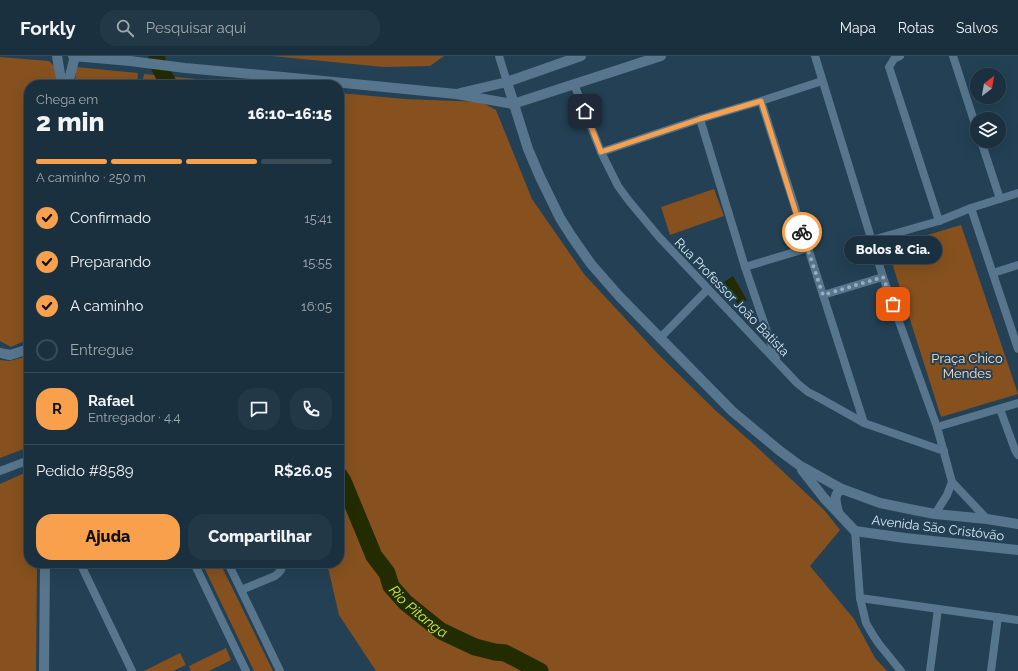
<!DOCTYPE html>
<html lang="pt">
<head>
<meta charset="utf-8">
<style>
  :root { --surface:#1a303f; --page:#233846; --text:#f1f3f6; --muted:#9fa9b0; --line:#384b59; --accent:#f9a04d }
  body { margin:0; font-family:Raleway,sans-serif; background:var(--page); color:var(--text); height:100vh; display:flex; flex-direction:column; font-size:15px; white-space:nowrap }
  * { box-sizing:border-box; margin:0 }
  p { font-size:13px; color:var(--muted) }
  .icon { flex:none; width:22px; height:22px; fill:none; stroke:currentColor; stroke-width:2; stroke-linecap:round; stroke-linejoin:round }
  .map { position:relative; flex:1; overflow:hidden }
  .drawer { position:absolute; left:24px; top:24px; width:320px; height:488px; display:flex; flex-direction:column; background:var(--surface); border-radius:16px; box-shadow:0 4px 16px #0002,0 0 0 1px var(--line) }
  .drawer>* { flex:none }
  .needle { width:26px; rotate:31deg }
  .tools { position:absolute; left:970px; top:12px; display:grid; gap:8px }
  .tools a { display:grid; place-items:center; width:36px; height:36px; border-radius:50%; background:var(--surface); box-shadow:0 4px 16px #0002,0 0 0 1px var(--line); font-size:20px }
  .pin { position:absolute; display:grid; place-items:center; width:34px; height:34px; color:#fff; margin:-17px; border-radius:8px; box-shadow:0 2px 6px #0006 }
  .courier { position:absolute; display:grid; place-items:center; width:40px; height:40px; margin:-20px; border:3px solid #f9a04d; border-radius:50%; background:#fff; color:#222; box-shadow:0 1px 5px #0007 }
  .bubble { position:absolute; height:28px; border-radius:14px; background:var(--surface); box-shadow:0 4px 16px #0002,0 0 0 1px var(--line); font-size:13px; font-weight:800; line-height:28px; text-align:center }
  .overview em { font-style:normal; font-weight:800 }
  .overview div { display:flex; flex-direction:column-reverse }
  .overview { display:flex; align-items:center; justify-content:space-between; height:68px; padding:0 12px }
  h1 { font-size:26px; font-weight:800; line-height:30px }
  .bar { display:grid; grid-template-columns:repeat(4,1fr); gap:6px 4px; align-content:center; height:48px; padding:0 12px }
  .bar i { height:5px; border-radius:3px; background:var(--line) }
  .bar .current { background:var(--accent) }
  .bar p { grid-column:span 4 }
  .line { display:flex; align-items:center; gap:10px; padding:0 12px; border-top:1px solid var(--line) }
  .line div { flex:1 }
  .round { display:grid; place-items:center; flex:none; width:42px; height:42px; border-radius:16px; background:var(--page) }
  ol { padding:0 12px; list-style:none }
  li { display:flex; align-items:center; gap:12px; height:44px }
  li p { margin-inline-start:auto }
  li .icon { padding:4px; border-radius:50%; background:var(--accent); color:#111; stroke-width:4 }
  li:last-child { color:var(--muted) }
  li i { width:22px; height:22px; border:2px solid var(--line); border-radius:50% }
  .action { display:flex; gap:8px; margin-top:auto; padding:8px 12px }
  .action a { flex:1; height:46px; border-radius:16px; background:var(--accent); color:#111; font-size:16px; font-weight:800; line-height:46px; text-align:center }
  .action a+a { background:var(--page); color:var(--text) }
  header { display:flex; align-items:center; gap:24px; box-sizing:border-box; height:56px; padding:0 20px; background:var(--surface); border-bottom:1px solid var(--line) }
  header strong { font-size:19px }
  nav { display:flex; gap:22px; margin-inline-start:auto; font-size:14px }
  .search { width:280px; height:36px; background:var(--page); display:flex; align-items:center; gap:10px; box-sizing:border-box; padding:0 14px; border-radius:16px; color:var(--muted); font-size:15px }
  .map>svg:first-child { display:block }
  .green { fill:#86511e }
  .water { fill:#232c00 }
  .lines { fill:none; stroke-linecap:round; stroke-linejoin:round }
  .river { stroke:#232c00; stroke-width:17 }
  .street { stroke:#57768d; stroke-width:8 }
  .secondary { stroke:#57768d; stroke-width:10 }
  .done { stroke:#98adbc; stroke-width:4; stroke-dasharray:0 7.2 }
  .route { stroke:#f9a04d; stroke-width:5 }
  .labels { text-anchor:middle; dominant-baseline:central; stroke-width:4; stroke-linejoin:round; paint-order:stroke }
  .street-label { font-size:13px; fill:#d7e8f4; stroke:#234054 }
  .park-label { font-size:13px; fill:#f7deca; stroke:#234054 }
  .water-label { font-size:14px; font-style:italic; fill:#cbef3e; stroke:#234054 }
</style>
</head>
<body>
<header>
<strong>Forkly</strong>
<div class="search"><svg class="icon" aria-label="search" viewBox="0 0 24 24"><circle cx="10" cy="10" r="6"/><path d="M15 15l6 6"/></svg>Pesquisar aqui</div>
<nav><a>Mapa</a><a>Rotas</a><a>Salvos</a></nav>
</header>
<div class="map">
<svg width="1018" height="615" viewBox="0 0 1018 615">
  <rect width="100%" height="100%" fill="#234054"/>
  <g class="green">
    <polygon points="272,0 444,0 430,10 383,11"/>
    <polygon points="0,1 49,5 58,14 57,29 29,29 29,283 11,291 0,285"/>
    <polygon points="76,11 138,17 137,29 75,29"/>
    <polygon points="144,18 258,29 142,29"/>
    <polygon points="339,37 405,43 481,46 496,54 532,143 584,218 658,298 715,354 758,392 825,455 840,474 810,510 854,563 875,602 887,615 376,615 339,559 327,507 339,507"/>
    <polygon points="714,133 724,160 670,179 661,151"/>
    <polygon points="961,169 1018,338 941,361 887,191"/>
    <polygon points="29,300 29,391 0,402 0,304 9,305"/>
    <polygon points="29,415 29,507 37,507 36,615 0,615 0,428"/>
    <polygon points="202,507 220,507 273,615 254,615"/>
    <polygon points="226,592 231,604 209,615 191,615 189,610"/>
    <polygon points="180,597 186,609 173,615 144,615"/>
  </g>
  <polygon class="water" points="733,220 747,244 738,249 724,226"/>
  <g class="lines">
    <g class="river">
      <polyline points="157,0 157,6 169,29"/>
      <path id="s1" d="M339 419 343 425 374 500 387 517 391 530 405 546 441 575 475 591 495 596 505 597 540 615"/>
    </g>
    <g class="street">
      <polyline points="499,0 507,26"/>
      <polyline points="815,0 883,221 937,371 952,426 987,463"/>
      <polyline points="900,0 894,3 889,11 939,165"/>
      <polyline points="953,0 977,74"/>
      <polyline points="574,28 601,96 618,130 629,145 659,181 797,327 808,336 816,340 864,367 944,395"/>
      <polyline points="761,45 864,367"/>
      <polyline points="700,63 745,211 776,302"/>
      <polyline points="981,85 1000,143"/>
      <polyline points="601,96 700,63 761,45 822,25"/>
      <polyline points="971,152 1018,293"/>
      <polyline points="872,184 939,165 971,152 1018,137"/>
      <polyline points="745,211 808,192"/>
      <polyline points="993,217 1018,209"/>
      <polyline points="823,239 883,221"/>
      <polyline points="660,282 708,233"/>
      <polyline points="1000,353 1015,394 1018,399"/>
      <polyline points="937,371 1018,347"/>
      <polyline points="0,415 29,404"/>
      <polyline points="935,458 947,439 952,426"/>
      <polyline points="855,475 860,542 866,567 873,579 879,588 901,615"/>
      <polyline points="80,507 132,615"/>
      <polyline points="194,507 246,615"/>
      <polyline points="228,507 280,615"/>
      <path d="M241 534 275 520C280 516 283 513 283 507"/>
      <polyline points="860,542 1018,564"/>
      <polyline points="930,615 938,553"/>
      <polyline points="991,615 998,561"/>
    </g>
    <g class="secondary">
      <polyline points="57,0 60,18 64,29"/>
      <polyline points="73,0 130,5 185,12 293,22 456,38 513,48 661,0"/>
      <polyline points="507,26 528,93 540,121 560,162 572,181 591,208 619,240 732,355 780,395 799,409 842,433 880,447 914,454 935,458 987,463 1018,468"/>
      <polyline points="64,29 70,20 75,0"/>
      <polyline points="460,37 507,26 581,0"/>
      <polyline points="0,297 10,299 29,293"/>
      <polyline points="802,414 824,442 855,475 905,482 1018,494"/>
      <path d="M838 456C836 447 832 439 842 433"/>
      <polyline points="44,615 45,507"/>
    </g>
  </g>
  <g class="lines">
    <polyline class="done" points="802,176 823,239 883,221 893,248"/>
    <polyline class="route" points="585,55 601,96 700,63 761,45 802,176"/>
  </g>
  <g class="labels">
    <g class="street-label">
      <text transform="translate(732 241) rotate(46)">Rua Professor João Batista</text>
      <text transform="translate(938 472) rotate(7)">Avenida São Cristóvão</text>
    </g>
    <g class="park-label">
      <text x="967" y="302">Praça Chico<tspan x="967" dy="15">Mendes</tspan></text>
    </g>
    <g class="water-label">
      <text stroke="none"><textPath href="#s1" startOffset="161">Rio Pitanga</textPath></text>
    </g>
  </g>
</svg>
<div class="tools">
<a><svg class="needle" viewBox="-14 -14 28 28"><path d="M0-13l5 13h-10z" fill="#e53935"/><path d="M0 13l5-13h-10z" fill="#9fa9b0"/></svg></a>
<a><svg class="icon" aria-label="layers" viewBox="0 0 24 24"><path d="M12 4l9 5-9 5-9-5zM3 14l9 5 9-5"/></svg></a>
</div>
<div class="pin" style="left:893px;top:248px;background:#ea580c"><svg class="icon" aria-label="bag" viewBox="0 0 24 24"><path d="M5 8h14l-1 12H6zM9 8a3 3 0 0 1 6 0"/></svg></div>
<div class="pin" style="left:585px;top:55px;background:#1f2937"><svg class="icon" aria-label="home" viewBox="0 0 24 24"><path d="M3 11l9-7 9 7M6 9v11h12V9"/></svg></div>
<div class="courier" style="left:802px;top:176px"><svg class="icon" aria-label="bike" viewBox="0 0 24 24"><circle cx="6" cy="16" r="4"/><circle cx="18" cy="16" r="4"/><path d="M6 16l4-8h5l3 8M10 8l3 8H6M13 5h3"/></svg></div>
<div class="bubble" style="left:844px;top:180px;width:98px">Bolos &amp; Cia.</div>
<section class="drawer">
<div class="overview"><div><h1>2 min</h1><p>Chega em</p></div><em>16:10–16:15</em></div>
<div class="bar"><i class="current"></i><i class="current"></i><i class="current"></i><i></i><p>A caminho · 250 m</p></div>
<ol>
<li><svg class="icon" aria-label="check" viewBox="0 0 24 24"><path d="M5 12l5 5 9-10"/></svg>Confirmado<p>15:41</p></li>
<li><svg class="icon" aria-label="check" viewBox="0 0 24 24"><path d="M5 12l5 5 9-10"/></svg>Preparando<p>15:55</p></li>
<li><svg class="icon" aria-label="check" viewBox="0 0 24 24"><path d="M5 12l5 5 9-10"/></svg>A caminho<p>16:05</p></li>
<li><i></i>Entregue</li>
</ol>
<div class="line" style="height:72px"><b class="round" style="background:var(--accent);color:#111">R</b><div><b>Rafael</b><p>Entregador · 4.4</p></div><a class="round"><svg class="icon" aria-label="chat" viewBox="0 0 24 24"><path d="M4 5h16v11H9l-5 4z"/></svg></a><a class="round"><svg class="icon" aria-label="phone" viewBox="0 0 24 24"><path d="M5 4h4l2 5-3 2q2 4 5 5l2-3 5 2v4C11 20 4 13 5 4z"/></svg></a></div>
<div class="line" style="height:52px"><div>Pedido #8589</div><b>R$26.05</b></div>
<div class="action"><a>Ajuda</a><a>Compartilhar</a></div>
</section>
</div>
</body>
</html>
